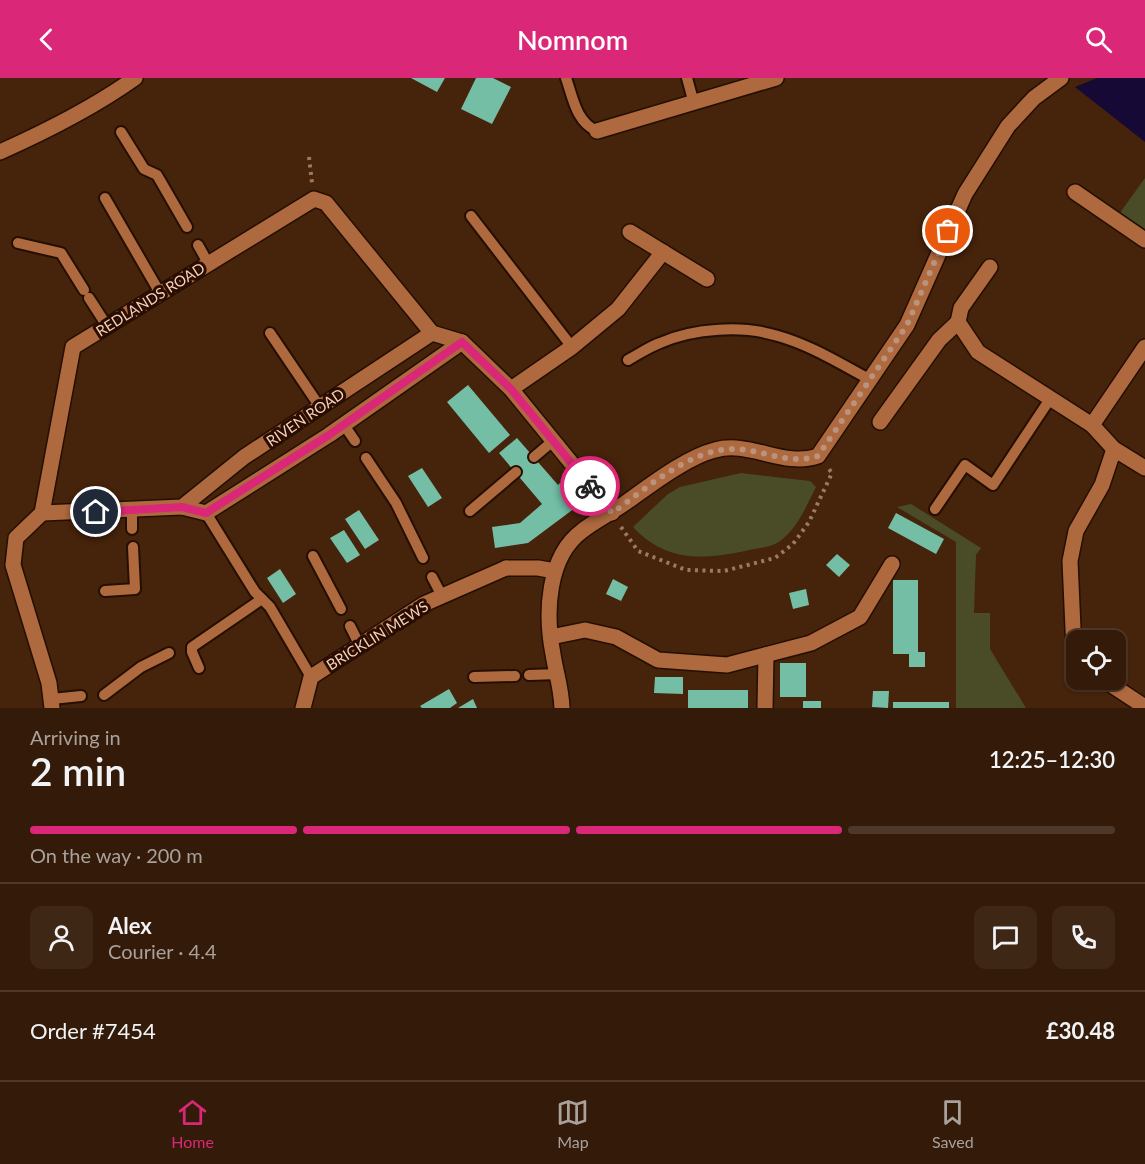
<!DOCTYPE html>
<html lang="en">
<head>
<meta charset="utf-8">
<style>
  :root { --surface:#341a08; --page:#3f2716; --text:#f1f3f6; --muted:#a9a19c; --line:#4e3829; --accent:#db2777 }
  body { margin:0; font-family:Lato,sans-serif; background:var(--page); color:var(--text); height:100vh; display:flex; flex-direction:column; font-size:22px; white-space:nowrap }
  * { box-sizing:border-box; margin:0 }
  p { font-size:20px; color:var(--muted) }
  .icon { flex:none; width:33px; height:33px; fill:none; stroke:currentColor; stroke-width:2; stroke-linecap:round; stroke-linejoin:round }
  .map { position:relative; height:630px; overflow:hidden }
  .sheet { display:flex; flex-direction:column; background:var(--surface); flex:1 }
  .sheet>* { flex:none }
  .controls { position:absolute; left:1066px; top:552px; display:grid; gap:12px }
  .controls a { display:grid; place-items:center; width:60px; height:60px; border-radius:12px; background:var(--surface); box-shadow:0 2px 4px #0004,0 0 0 2px var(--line); font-size:30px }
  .pin { position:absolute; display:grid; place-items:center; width:51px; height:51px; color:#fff; margin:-26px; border:3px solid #fff; border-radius:50%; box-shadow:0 2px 6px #0007 }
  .courier { position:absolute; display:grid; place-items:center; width:60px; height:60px; margin:-30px; border:4px solid #db2777; border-radius:50%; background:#fff; color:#222; box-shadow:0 2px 8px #0007 }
  .overview em { font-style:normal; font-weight:600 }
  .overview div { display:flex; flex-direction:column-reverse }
  .overview { display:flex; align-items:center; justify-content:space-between; height:102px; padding:0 30px }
  h1 { font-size:39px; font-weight:600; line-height:45px }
  .bar { display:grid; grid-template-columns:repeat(4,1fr); gap:9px 6px; align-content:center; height:72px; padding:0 30px }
  .bar i { height:8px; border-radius:4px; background:var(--line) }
  .bar .on { background:var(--accent) }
  .bar p { grid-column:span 4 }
  .line { display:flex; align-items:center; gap:15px; padding:0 30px; border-top:2px solid var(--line) }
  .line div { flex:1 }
  .round { display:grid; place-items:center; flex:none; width:63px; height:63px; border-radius:12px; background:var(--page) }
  header { display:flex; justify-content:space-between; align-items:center; height:78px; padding:0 30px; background:var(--accent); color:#fff; font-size:27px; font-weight:600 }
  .tab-bar { display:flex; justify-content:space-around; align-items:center; height:84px; border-top:2px solid var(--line); background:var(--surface); font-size:16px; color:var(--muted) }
  .tab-bar a { display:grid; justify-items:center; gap:3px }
  .tab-bar .on { color:var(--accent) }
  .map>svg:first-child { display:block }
  .green { fill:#4a4c27 }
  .water { fill:#170936 }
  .building { fill:#74bea6 }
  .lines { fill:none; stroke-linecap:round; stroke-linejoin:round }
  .service-casing { stroke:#240f03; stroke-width:14 }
  .pedestrian-casing { stroke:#240f03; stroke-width:18 }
  .minor-casing { stroke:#240f03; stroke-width:18 }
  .tertiary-casing { stroke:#240f03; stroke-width:18 }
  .path { stroke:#9e7962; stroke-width:4; stroke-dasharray:3 4.5; stroke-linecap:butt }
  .service { stroke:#af693f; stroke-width:10 }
  .pedestrian { stroke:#af693f; stroke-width:15 }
  .minor { stroke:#af693f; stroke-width:15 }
  .tertiary { stroke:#af693f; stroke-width:15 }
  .done { stroke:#b9937d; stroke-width:6; stroke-dasharray:0 10.8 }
  .route { stroke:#db2777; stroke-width:8 }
  .labels { text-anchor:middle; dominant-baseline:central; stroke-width:6; stroke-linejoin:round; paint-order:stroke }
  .street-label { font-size:15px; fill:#f7d0ba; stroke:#280d00 }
</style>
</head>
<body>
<header><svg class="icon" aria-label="back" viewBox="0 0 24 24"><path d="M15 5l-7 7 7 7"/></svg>Nomnom<svg class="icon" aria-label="search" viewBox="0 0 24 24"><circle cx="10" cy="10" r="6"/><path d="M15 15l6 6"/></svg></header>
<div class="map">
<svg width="1145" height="630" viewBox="0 0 1145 630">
  <rect width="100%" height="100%" fill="#46230b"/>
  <g class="green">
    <polygon points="1145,100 1145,157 1117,139"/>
    <path d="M741 395 810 403 816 409C806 428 798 450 780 463 773 469 758 470 749 472 704 482 667 485 633 449L668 416 680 409Z"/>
    <polygon points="911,426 981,470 976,477 974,535 990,535 990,571 1026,630 956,630 956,464 897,429"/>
  </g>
  <polygon class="water" points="1097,0 1145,0 1145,64 1075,9"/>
  <g class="building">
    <polygon points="411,0 445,0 437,14"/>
    <polygon points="476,0 493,0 511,9 492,46 461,31"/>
    <polygon points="468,307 510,357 489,375 447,324"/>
    <polygon points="517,360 558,407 560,405 579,427 528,465 495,470 492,449 520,445 542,426 499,375"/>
    <polygon points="422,390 442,420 428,429 408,398"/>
    <polygon points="359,432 379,462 365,471 345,441"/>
    <polygon points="896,435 944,461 936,476 888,450"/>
    <polygon points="344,452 360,477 347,485 330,460"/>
    <polygon points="837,476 850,487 839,499 826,487"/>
    <polygon points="280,491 296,516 283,525 267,500"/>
    <polygon points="613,501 628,509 621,523 606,516"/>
    <polygon points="893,502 918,502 918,574 925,574 925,589 909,589 909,576 893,576"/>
    <polygon points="806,511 809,527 793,531 789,515"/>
    <rect x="780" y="585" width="26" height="34"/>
    <polygon points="655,599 683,599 683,616 654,615"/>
    <polygon points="449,611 457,625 450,630 422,630 420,628"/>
    <rect x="688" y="612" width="60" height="18"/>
    <polygon points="873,613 889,613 888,630 872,629"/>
    <polygon points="473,621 477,630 458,630"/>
    <rect x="803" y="623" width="18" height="7"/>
    <rect x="893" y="624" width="56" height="6"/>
  </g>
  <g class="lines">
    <defs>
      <g id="service">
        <path d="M566 0C573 20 576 44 597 53"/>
        <polyline points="687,0 693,22"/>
        <polyline points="121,54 144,91 157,97 187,149"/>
        <polyline points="105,120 160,215"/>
        <polyline points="471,138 572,269"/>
        <polyline points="18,165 61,175 84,212"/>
        <polyline points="198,167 208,185"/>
        <polyline points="89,220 107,248"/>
        <polyline points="270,255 320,329"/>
        <path d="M628 282C639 276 649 269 660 265 694 250 743 247 778 258 810 267 839 285 869 301"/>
        <polyline points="344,347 355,363"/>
        <polyline points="534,379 553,363"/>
        <polyline points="366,380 396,425 423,480"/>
        <polyline points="935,431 965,387 993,407 1050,321"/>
        <polyline points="132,433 132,451"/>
        <polyline points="470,433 516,394"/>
        <polyline points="206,435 255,514 270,529 311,599"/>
        <polyline points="313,478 341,531"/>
        <polyline points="432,499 442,518"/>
        <polyline points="105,513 135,511 133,469"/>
        <polyline points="350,548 359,566"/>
        <polyline points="199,590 192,574 192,569 262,521"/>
        <polyline points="529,597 559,596"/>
        <polyline points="474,599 515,598"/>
        <polyline points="104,617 141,589 169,575"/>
        <polyline points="52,621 81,618"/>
      </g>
      <polyline id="pedestrian" points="506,490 538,490 555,493"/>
      <g id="minor">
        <polyline points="597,53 776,0"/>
        <polyline points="1075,114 1145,162"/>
        <polyline points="630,154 707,201"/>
        <polyline points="990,189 961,230 958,244 978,274 1092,347 1114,371 1145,390"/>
        <polyline points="511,311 572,269 618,231 663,174"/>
        <polyline points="880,344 939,262 958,244"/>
        <polyline points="1092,347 1145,269"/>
        <polyline points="182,429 206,435 329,357 462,264"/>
        <polyline points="42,435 182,429 244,379 432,255"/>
        <polyline points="551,559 585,552 616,559 658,582 727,587 811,565 860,539 892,486"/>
        <polyline points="1077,576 1074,573 1070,483 1076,453 1102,407 1114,371"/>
        <polyline points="1104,602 1145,629"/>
        <polyline points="52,630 49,605 13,487 16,460 42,435 73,269 314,121 326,125 432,255 462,264 511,311 612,435"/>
        <polyline points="303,630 311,599 424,526 506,490"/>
        <path d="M562 630C561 608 556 596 553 576 545 536 547 479 582 453 596 442 613 434 628 423 652 406 687 379 715 372 749 362 784 390 818 378L907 247 965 116 1008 48 1034 20 1061 0"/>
        <polyline points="765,630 766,577"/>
      </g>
      <path id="tertiary" d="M0 74C47 53 93 30 135 0"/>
    </defs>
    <use href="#service" class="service-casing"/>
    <use href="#pedestrian" class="pedestrian-casing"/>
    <use href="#minor" class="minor-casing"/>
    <use href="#tertiary" class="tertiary-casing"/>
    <g class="path">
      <polyline points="309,79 312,105"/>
      <polyline points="621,449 638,473 686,492 724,493 775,480 793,466 809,444 832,395 828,390"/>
    </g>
    <use href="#service" class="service"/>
    <use href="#pedestrian" class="pedestrian"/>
    <use href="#minor" class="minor"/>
    <use href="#tertiary" class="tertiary"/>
  </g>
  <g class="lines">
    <path class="done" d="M590 408 612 435C647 410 692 369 737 371 765 373 791 387 818 378L907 247 948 153"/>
    <polyline class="route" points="96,434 182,429 206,435 329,357 462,264 511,311 590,408"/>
  </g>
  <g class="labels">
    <g class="street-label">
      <text transform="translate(150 221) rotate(-32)">REDLANDS ROAD</text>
      <text transform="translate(305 339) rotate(-34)">RIVEN ROAD</text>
      <text transform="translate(377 557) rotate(-32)">BRICKLIN MEWS</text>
    </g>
  </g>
</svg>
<div class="controls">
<a><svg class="icon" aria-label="locate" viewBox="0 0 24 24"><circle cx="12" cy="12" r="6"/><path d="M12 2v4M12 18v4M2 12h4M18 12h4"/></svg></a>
</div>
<div class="pin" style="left:948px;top:153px;background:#ea580c"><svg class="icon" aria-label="bag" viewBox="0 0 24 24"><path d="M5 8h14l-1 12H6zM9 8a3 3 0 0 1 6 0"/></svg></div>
<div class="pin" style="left:96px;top:434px;background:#1f2937"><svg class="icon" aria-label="home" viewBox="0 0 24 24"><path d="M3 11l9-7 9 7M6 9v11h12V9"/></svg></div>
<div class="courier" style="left:590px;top:408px"><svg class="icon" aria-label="bike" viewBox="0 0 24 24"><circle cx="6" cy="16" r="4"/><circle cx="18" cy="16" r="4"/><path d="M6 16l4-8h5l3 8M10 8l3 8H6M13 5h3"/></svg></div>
</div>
<section class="sheet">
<div class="overview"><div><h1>2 min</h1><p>Arriving in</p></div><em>12:25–12:30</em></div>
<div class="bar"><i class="on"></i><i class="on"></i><i class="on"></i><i></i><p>On the way · 200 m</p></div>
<div class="line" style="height:108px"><a class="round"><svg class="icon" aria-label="person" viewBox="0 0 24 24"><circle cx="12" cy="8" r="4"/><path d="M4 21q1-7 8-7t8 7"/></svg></a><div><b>Alex</b><p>Courier · 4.4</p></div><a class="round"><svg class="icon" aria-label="chat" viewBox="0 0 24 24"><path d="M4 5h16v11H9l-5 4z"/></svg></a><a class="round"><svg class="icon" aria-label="phone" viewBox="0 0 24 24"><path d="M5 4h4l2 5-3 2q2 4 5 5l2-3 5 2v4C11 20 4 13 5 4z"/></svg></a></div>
<div class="line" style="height:78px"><div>Order #7454</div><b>£30.48</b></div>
</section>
<nav class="tab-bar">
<a class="on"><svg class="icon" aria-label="home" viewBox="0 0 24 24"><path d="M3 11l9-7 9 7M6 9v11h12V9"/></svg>Home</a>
<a><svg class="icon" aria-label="map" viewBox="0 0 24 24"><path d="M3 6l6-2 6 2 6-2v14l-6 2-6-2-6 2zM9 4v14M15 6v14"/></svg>Map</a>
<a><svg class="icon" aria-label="saved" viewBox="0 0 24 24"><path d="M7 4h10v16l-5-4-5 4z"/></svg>Saved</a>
</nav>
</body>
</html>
